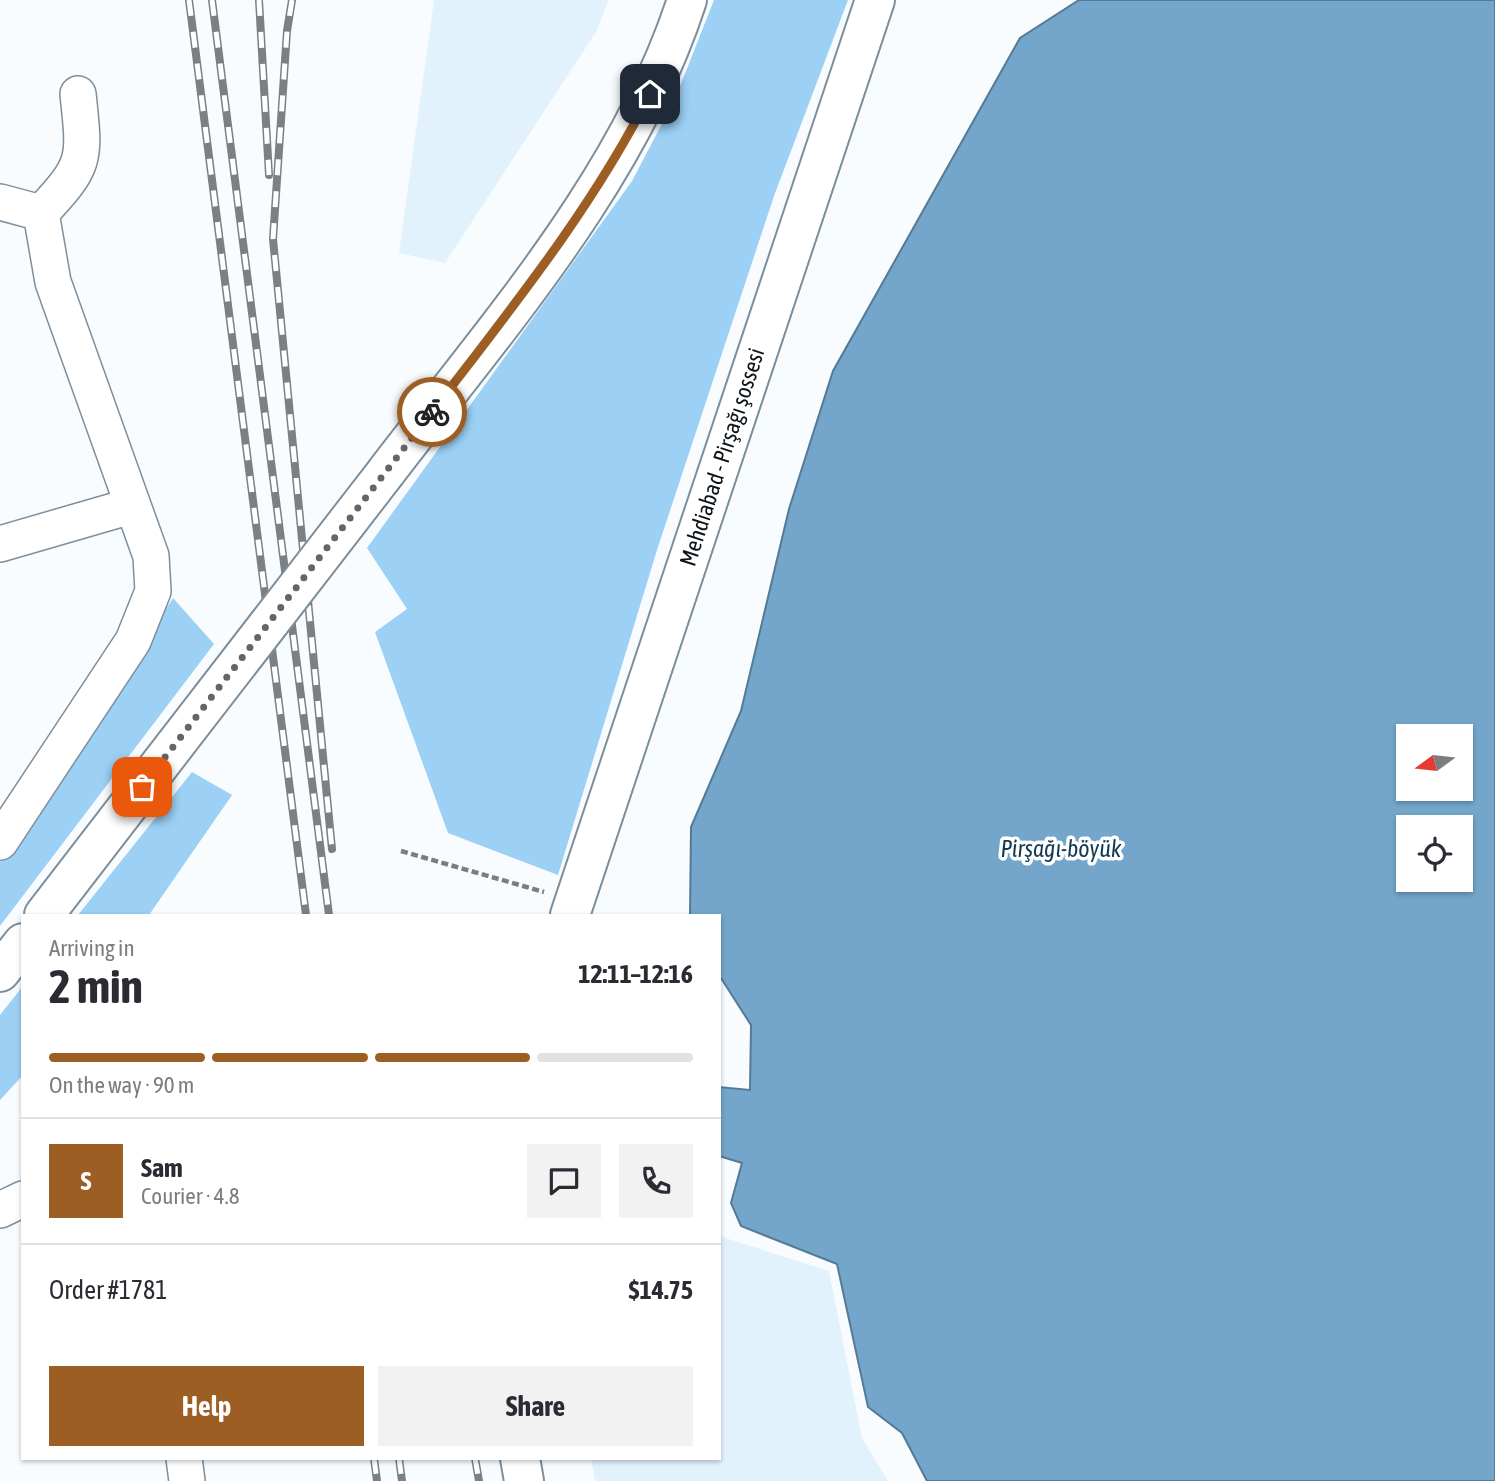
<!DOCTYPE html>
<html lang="en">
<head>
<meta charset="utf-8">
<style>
  :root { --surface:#fff; --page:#f2f2f3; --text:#2b2b33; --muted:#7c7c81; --line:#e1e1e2; --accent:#9c5e23 }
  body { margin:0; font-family:"Asap Condensed",sans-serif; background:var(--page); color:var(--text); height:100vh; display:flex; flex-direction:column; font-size:26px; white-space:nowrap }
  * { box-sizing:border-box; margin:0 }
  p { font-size:23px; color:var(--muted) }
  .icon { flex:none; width:38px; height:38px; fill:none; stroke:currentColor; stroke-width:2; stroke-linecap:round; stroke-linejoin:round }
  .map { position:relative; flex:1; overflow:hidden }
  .panel { position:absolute; left:21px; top:914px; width:700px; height:546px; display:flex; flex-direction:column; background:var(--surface); border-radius:0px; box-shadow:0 2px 5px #0004 }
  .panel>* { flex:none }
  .needle { width:46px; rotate:255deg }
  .buttons { position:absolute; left:1396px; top:724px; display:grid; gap:14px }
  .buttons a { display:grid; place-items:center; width:77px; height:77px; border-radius:0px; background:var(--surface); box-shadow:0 2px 5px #0004; font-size:35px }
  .pin { position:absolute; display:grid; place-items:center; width:60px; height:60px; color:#fff; margin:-30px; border-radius:14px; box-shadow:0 4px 10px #0006 }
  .courier { position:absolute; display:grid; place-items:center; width:70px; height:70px; margin:-35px; border:5px solid #9c5e23; border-radius:50%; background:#fff; color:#222; box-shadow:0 2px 9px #0007 }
  .headline em { font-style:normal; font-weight:700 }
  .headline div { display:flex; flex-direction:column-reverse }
  .headline { display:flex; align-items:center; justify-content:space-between; height:119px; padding:0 28px }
  h1 { font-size:46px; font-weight:700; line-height:52px }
  .bar { display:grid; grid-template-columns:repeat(4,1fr); gap:10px 7px; align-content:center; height:84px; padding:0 28px }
  .bar i { height:9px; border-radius:5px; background:var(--line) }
  .bar .current { background:var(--accent) }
  .bar p { grid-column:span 4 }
  .line { display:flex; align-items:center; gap:18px; padding:0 28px; border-top:2px solid var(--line) }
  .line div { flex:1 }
  .round { display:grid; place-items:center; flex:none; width:74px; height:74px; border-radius:0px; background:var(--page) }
  .cta { display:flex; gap:14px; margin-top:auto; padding:14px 28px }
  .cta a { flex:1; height:80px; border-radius:0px; background:var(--accent); color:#fff; font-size:28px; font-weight:700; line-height:80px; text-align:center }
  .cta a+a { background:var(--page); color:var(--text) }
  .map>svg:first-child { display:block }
  .built { fill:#e2f2fd }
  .green { fill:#9cd0f5 }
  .water { fill:#73a6ca; stroke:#557a95; stroke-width:2; fill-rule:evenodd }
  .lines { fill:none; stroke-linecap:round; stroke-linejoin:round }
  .minor-casing { stroke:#7d8f9c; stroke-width:38 }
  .major-casing { stroke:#7d8f9c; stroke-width:42 }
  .path { stroke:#787e82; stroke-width:4.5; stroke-dasharray:7 3.5; stroke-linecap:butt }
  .minor { stroke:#fff; stroke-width:35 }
  .major { stroke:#fff; stroke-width:38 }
  .rail-casing { stroke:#7a8084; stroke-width:8 }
  .rail { stroke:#fff; stroke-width:5; stroke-dasharray:16; stroke-linecap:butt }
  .major-bridge-casing { stroke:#7d8f9c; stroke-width:42; stroke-linecap:butt }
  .major-bridge { stroke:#fff; stroke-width:38 }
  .done { stroke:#60666a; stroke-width:7; stroke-dasharray:0 12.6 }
  .route { stroke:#9c5e23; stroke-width:9 }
  .labels { text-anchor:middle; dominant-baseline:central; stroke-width:7; stroke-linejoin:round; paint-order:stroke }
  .street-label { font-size:23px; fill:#0e151a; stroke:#fff }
  .water-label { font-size:24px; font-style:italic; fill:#123b54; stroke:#fff }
</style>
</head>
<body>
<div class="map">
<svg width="1495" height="1481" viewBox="0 0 1495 1481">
  <rect width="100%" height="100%" fill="#f8fcff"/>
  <g class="built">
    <polygon points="434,0 609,0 596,32 445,263 399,253"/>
    <polygon points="719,1226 722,1237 829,1271 862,1438 888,1481 595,1481 591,1458 719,1458"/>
  </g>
  <g class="green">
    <polygon points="714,0 848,0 774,196 657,550 558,875 448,833 375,632 407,609 367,548 632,181 675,99"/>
    <polygon points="173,598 214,644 0,926 0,862"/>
    <polygon points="192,772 232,795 149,915 78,915"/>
    <polygon points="23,986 23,1075 0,1100 0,1015"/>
  </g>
  <path class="water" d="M1079 0H1495V1481H927L902 1433 868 1407 837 1264 741 1226 731 1203 742 1163 719 1156V1087L750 1090 751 1025 719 975V915H690L691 827 741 711 789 509 833 371 1020 38ZM1409 737H1461V789H1409ZM1409 828H1461V880H1409Z"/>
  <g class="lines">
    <defs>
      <g id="minor">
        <polyline points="0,202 41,213 53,282 151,556 153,591 133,641 0,842"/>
        <path d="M41 213C87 164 85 160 78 94"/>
        <polyline points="0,544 131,506"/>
        <polyline points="0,1210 23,1199"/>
        <polyline points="184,1458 187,1481"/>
      </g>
      <g id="major">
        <path d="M386 472C499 324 629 179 687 0"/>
        <polyline points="44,915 175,745"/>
        <polyline points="570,915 875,0"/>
        <polyline points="0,972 23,943"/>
        <polyline points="520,1458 524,1481"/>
      </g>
    </defs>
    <use href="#minor" class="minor-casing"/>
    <use href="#major" class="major-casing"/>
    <polyline class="path" points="401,851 544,892"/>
    <use href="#minor" class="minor"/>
    <use href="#major" class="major"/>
    <defs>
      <g id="rail">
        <polyline points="189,0 306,915"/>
        <polyline points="212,0 329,915"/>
        <polyline points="259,0 269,175"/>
        <polyline points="292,0 287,31 273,239 332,849"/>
        <polyline points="374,1458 377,1481"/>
        <polyline points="399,1458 402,1481"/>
        <polyline points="475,1458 479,1481"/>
      </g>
    </defs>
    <use href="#rail" class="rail-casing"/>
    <use href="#rail" class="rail"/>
    <defs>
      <polyline id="major-bridge" points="175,745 386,472"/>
    </defs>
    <use href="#major-bridge" class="major-bridge-casing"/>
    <use href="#major-bridge" class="major-bridge"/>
  </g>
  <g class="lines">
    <polyline class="done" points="142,787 432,412"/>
    <path class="route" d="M432 412C510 310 592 209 650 94"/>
  </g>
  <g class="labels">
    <g class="street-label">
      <text transform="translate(722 457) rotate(-72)">Mehdiabad - Pirşağı şossesi</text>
    </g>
    <g class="water-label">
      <text x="1061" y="848">Pirşağı-böyük</text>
    </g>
  </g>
</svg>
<div class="buttons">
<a><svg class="needle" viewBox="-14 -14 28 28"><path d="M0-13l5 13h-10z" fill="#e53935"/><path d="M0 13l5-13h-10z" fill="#7c7c81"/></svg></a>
<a><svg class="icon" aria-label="locate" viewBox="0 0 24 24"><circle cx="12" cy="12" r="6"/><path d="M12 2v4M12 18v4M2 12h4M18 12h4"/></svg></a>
</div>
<div class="pin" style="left:142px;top:787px;background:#ea580c"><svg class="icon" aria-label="bag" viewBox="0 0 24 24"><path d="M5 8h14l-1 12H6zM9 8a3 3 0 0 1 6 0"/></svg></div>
<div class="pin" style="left:650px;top:94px;background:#1f2937"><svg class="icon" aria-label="home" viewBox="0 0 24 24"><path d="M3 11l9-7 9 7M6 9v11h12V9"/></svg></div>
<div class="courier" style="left:432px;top:412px"><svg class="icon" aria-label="bike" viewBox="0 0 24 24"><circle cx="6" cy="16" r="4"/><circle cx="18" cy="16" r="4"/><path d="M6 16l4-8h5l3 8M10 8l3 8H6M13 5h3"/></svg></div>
<section class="panel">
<div class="headline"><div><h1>2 min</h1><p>Arriving in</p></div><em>12:11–12:16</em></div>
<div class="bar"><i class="current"></i><i class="current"></i><i class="current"></i><i></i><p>On the way · 90 m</p></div>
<div class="line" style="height:126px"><b class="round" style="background:var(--accent);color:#fff">S</b><div><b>Sam</b><p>Courier · 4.8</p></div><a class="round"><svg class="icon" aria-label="chat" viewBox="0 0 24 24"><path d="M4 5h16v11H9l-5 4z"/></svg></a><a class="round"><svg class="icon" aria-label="phone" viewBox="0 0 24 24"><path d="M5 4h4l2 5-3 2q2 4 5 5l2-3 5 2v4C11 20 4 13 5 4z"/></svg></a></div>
<div class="line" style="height:91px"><div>Order #1781</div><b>$14.75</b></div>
<div class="cta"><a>Help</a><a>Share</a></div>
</section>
</div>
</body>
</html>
